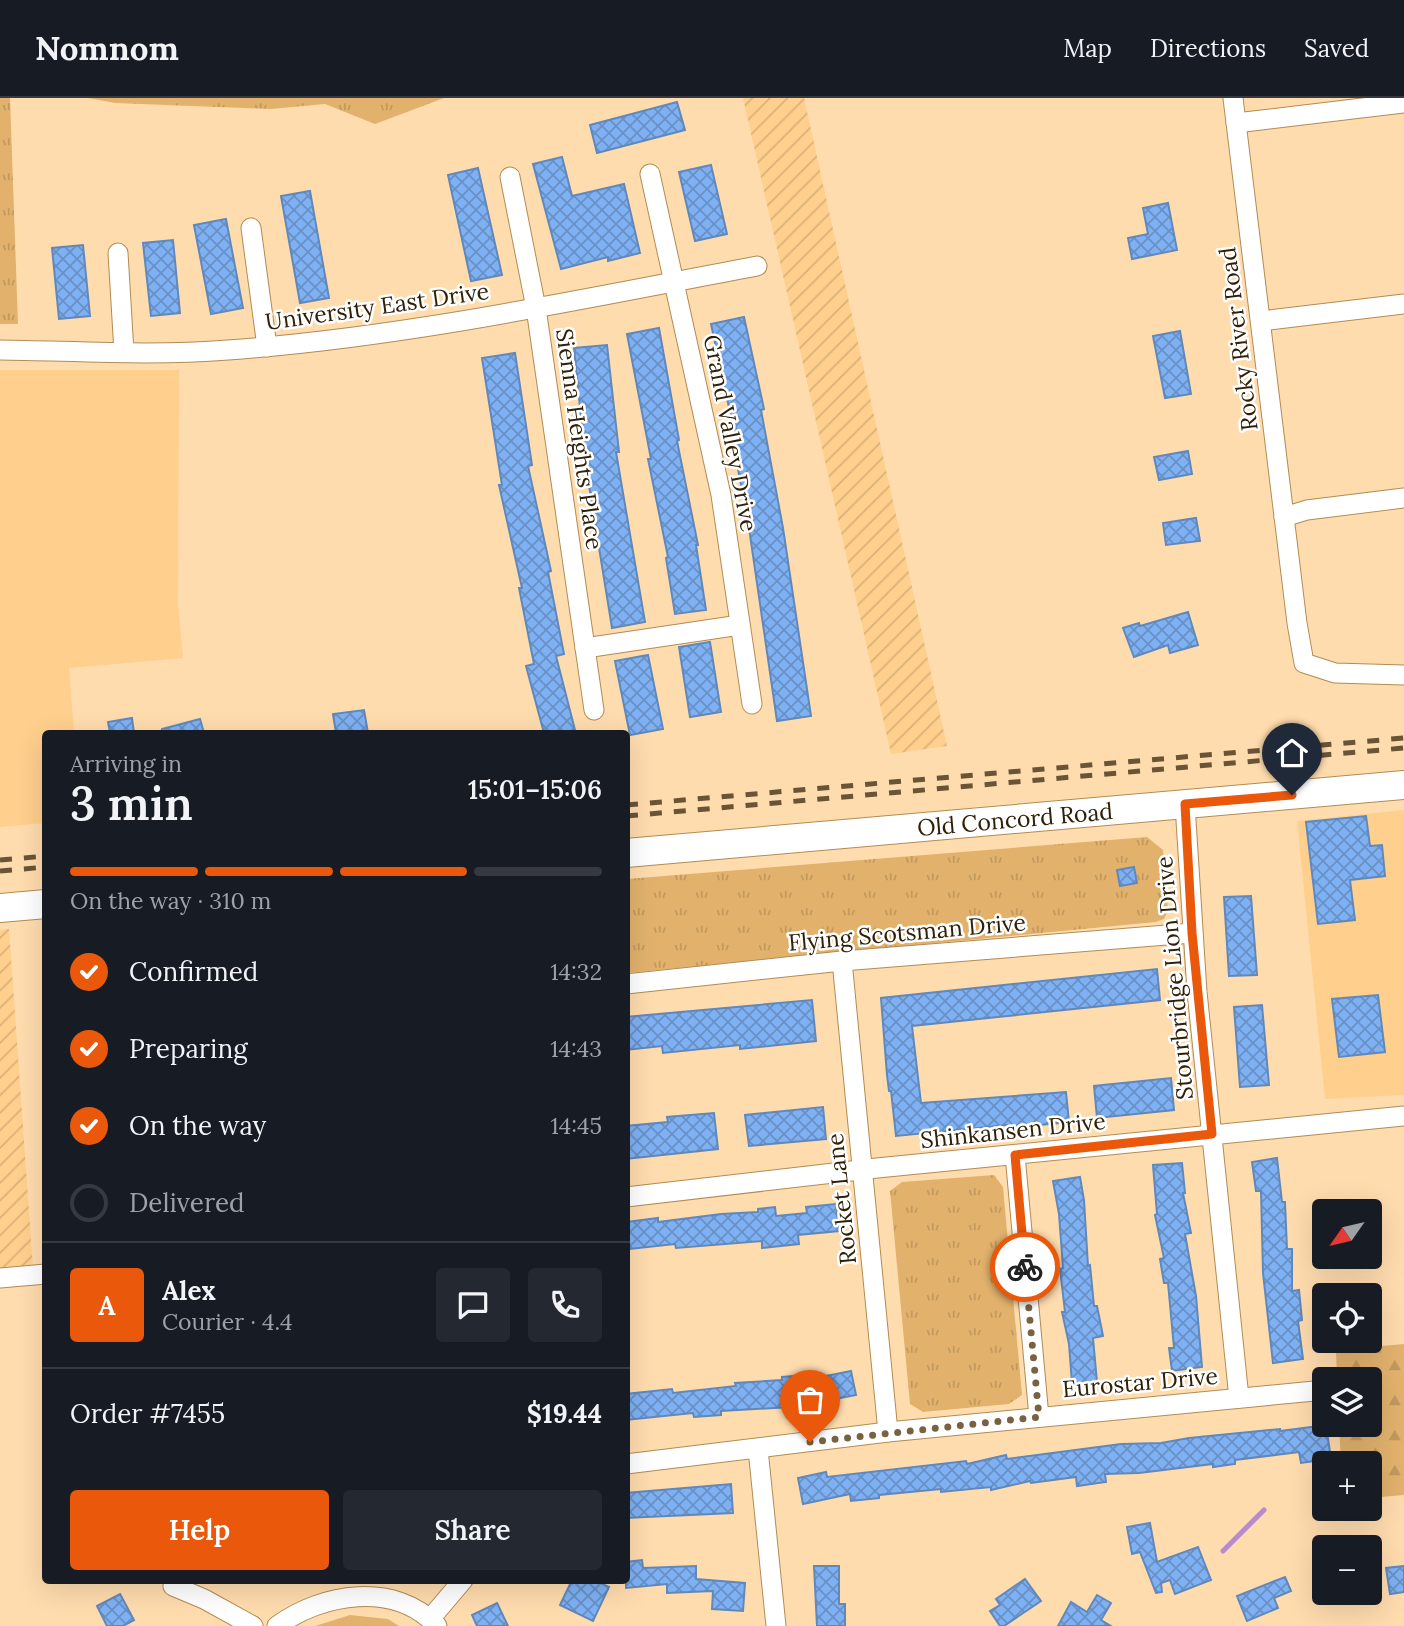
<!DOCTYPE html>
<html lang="en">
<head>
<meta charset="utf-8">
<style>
  :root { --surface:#171b24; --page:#242831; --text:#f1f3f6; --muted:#9ea1a6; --line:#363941; --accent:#ea580c }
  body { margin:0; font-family:Lora,serif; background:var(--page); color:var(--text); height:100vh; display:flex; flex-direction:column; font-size:26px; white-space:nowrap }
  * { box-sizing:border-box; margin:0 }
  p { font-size:23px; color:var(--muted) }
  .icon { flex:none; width:38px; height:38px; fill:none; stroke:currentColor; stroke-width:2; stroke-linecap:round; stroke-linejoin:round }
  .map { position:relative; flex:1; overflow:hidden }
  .drawer { position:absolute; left:42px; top:632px; width:588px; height:854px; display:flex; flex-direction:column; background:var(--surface); border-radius:7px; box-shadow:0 7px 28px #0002 }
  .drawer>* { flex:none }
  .needle { width:46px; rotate:236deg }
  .fabs { position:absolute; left:1312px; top:1101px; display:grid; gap:14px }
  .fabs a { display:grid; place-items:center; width:70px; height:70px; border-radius:7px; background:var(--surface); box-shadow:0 7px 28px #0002; font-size:35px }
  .pin { position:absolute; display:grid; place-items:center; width:60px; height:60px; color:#fff; margin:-72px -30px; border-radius:50% 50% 50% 0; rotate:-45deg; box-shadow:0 0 7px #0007 }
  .pin .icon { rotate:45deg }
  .courier { position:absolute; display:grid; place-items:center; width:70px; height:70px; margin:-35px; border:5px solid #ea580c; border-radius:50%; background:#fff; color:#222; box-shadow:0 2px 9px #0007 }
  .summary em { font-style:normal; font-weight:600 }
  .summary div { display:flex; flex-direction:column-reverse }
  .summary { display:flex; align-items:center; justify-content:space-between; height:119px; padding:0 28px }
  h1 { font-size:46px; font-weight:600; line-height:52px }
  .bar { display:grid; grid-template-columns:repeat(4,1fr); gap:10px 7px; align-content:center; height:84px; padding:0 28px }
  .bar i { height:9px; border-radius:5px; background:var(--line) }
  .bar .selected { background:var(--accent) }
  .bar p { grid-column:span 4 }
  .line { display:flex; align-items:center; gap:18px; padding:0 28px; border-top:2px solid var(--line) }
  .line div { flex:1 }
  .round { display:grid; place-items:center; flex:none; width:74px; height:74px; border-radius:7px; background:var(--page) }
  ol { padding:0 28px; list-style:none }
  li { display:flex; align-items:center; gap:21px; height:77px }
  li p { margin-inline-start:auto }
  li .icon { padding:7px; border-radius:50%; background:var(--accent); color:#fff; stroke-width:4 }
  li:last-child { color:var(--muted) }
  li i { width:38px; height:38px; border:4px solid var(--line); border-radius:50% }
  .cta { display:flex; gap:14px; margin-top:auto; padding:14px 28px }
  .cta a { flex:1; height:80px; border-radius:7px; background:var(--accent); color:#fff; font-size:28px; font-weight:600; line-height:80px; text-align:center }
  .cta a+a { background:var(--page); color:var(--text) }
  header { display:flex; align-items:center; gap:42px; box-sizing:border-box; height:98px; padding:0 35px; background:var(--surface); border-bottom:2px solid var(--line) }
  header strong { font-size:33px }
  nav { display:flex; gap:38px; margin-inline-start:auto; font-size:24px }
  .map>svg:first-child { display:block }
  .built { fill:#ffcf8d }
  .industrial { fill:url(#industrial-furrows) }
  .grass { fill:url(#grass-tufts) }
  .forest { fill:url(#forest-firs) }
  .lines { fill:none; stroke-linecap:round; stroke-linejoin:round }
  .stream { stroke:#ba8acf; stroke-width:5 }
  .building { fill:url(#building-cross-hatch); stroke:#6188bb; stroke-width:2 }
  .street-casing { stroke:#b38b52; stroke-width:21 }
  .secondary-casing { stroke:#b38b52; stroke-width:30 }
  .street { stroke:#fff; stroke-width:19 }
  .secondary { stroke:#fff; stroke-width:28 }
  .rail { stroke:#6a5436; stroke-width:5; stroke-dasharray:12 12; stroke-linecap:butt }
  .done { stroke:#786242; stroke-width:7; stroke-dasharray:0 12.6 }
  .route { stroke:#ea580c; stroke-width:9 }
  .labels { text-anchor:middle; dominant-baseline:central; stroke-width:5; stroke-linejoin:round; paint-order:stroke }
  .street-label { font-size:23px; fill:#302008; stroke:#fff }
</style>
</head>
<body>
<header>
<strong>Nomnom</strong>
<nav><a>Map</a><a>Directions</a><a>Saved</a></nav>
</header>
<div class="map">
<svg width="1404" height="1528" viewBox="0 0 1404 1528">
  <defs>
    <pattern id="industrial-furrows" width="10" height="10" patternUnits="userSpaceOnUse" patternTransform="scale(1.75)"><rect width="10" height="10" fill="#ffcf8d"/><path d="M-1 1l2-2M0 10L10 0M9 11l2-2" fill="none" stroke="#dbb178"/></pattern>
    <pattern id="grass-tufts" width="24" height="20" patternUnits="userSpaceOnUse" patternTransform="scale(1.75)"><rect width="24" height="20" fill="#e2b26d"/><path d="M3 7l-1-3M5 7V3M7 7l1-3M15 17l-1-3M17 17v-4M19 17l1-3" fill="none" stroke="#c2995d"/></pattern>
    <pattern id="forest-firs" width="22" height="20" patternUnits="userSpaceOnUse" patternTransform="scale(1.75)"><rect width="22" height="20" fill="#e2b26d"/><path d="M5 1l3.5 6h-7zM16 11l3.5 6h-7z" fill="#c2995d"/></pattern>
    <pattern id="building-cross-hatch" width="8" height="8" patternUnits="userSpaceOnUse" patternTransform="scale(1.75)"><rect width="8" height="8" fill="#7eb1f4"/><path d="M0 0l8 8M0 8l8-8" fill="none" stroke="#6890c4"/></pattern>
  </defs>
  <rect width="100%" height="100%" fill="#ffdcae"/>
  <g class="built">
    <polygon points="0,272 179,272 178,507 183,560 69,570 74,635 46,635 45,725 0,729"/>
    <polygon points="1404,712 1404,997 1325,1001 1297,723"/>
  </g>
  <g class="industrial">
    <polygon points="743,0 804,0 947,648 891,656"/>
    <polygon points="9,831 33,1170 0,1173 0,832"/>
  </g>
  <g class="grass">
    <polygon points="0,0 10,0 18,226 0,226"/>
    <polygon points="88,0 444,0 375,26 325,6 271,11 115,5"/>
    <polygon points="1147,739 1163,752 1168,813 1164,821 1156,824 627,875 627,781"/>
    <polygon points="994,1077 1003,1089 1022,1297 1009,1306 923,1314 910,1306 890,1093 902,1084"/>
    <polygon points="350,1517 388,1521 399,1528 315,1528"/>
  </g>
  <polygon class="forest" points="1404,1246 1404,1397 1370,1400 1370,1365 1341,1365 1339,1327 1370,1326 1370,1281 1337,1281 1336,1252"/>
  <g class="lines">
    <polyline class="stream" points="1223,1453 1264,1412"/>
  </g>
  <g class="building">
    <polygon points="677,4 685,32 597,55 590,27"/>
    <polygon points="562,59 572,98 624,86 640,155 608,163 608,159 561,171 533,66"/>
    <polygon points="711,67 727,136 695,143 679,74"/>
    <polygon points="478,70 502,177 471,183 448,77"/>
    <polygon points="310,93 329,200 300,205 281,98"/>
    <polygon points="1168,105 1177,152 1132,161 1128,140 1148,136 1143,110"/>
    <polygon points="226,121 243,210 211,216 194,127"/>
    <polygon points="173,142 180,215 151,218 143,145"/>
    <polygon points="83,147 90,218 59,221 52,150"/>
    <polygon points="744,219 764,311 761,312 783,430 811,618 777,623 749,430 730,328 733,328 711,226"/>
    <polygon points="659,230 679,342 677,343 698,447 696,447 706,512 675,516 666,460 668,459 648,361 651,361 627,236"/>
    <polygon points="1180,233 1191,296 1165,300 1153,238"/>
    <polygon points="607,247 619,354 616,354 645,524 612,530 586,369 574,250"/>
    <polygon points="515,255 532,367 528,368 551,473 548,474 564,556 556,558 575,632 563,635 544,635 526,568 534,566 519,490 522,490 499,387 502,387 482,260"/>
    <polygon points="1188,353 1192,376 1159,382 1154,359"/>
    <polygon points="1196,420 1200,443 1166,447 1163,425"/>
    <polygon points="1188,514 1198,547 1170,555 1168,547 1134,559 1123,530 1139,525 1140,528"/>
    <polygon points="710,544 721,614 690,619 679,549"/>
    <polygon points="648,557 663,631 630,637 615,563"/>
    <polygon points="364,612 368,635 336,635 333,616"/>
    <polygon points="132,620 134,635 110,635 108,624"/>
    <polygon points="200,621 204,635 162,635 162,631"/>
    <polygon points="1366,718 1370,748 1382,747 1385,778 1350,782 1355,822 1318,826 1306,724"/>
    <polygon points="1134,769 1137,785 1120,788 1117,772"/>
    <polygon points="1251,798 1257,877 1229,878 1224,799"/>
    <polygon points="1157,871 1160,902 912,928 921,1005 1066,994 1069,1024 1008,1030 1007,1027 896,1038 891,993 889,993 887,977 881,900"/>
    <polygon points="1378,897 1385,954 1339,959 1332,901"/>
    <polygon points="812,902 816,943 740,951 740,947 663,955 662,948 626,952 626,919"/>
    <polygon points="1262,907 1269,987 1240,989 1234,909"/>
    <polygon points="1171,980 1174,1012 1097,1020 1094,988"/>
    <polygon points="823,1009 826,1041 749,1048 745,1017"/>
    <polygon points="714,1015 718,1051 626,1061 626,1028 668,1024 667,1019"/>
    <polygon points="1277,1060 1282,1104 1285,1104 1287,1151 1292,1151 1292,1193 1299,1192 1302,1222 1298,1223 1303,1261 1273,1265 1263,1175 1261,1093 1256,1093 1252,1064"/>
    <polygon points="1182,1065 1185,1095 1183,1095 1191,1135 1185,1136 1196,1198 1202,1269 1172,1273 1169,1250 1174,1250 1168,1185 1164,1185 1160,1161 1164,1160 1155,1117 1157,1116 1153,1067"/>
    <polygon points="1080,1079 1084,1102 1088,1168 1090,1167 1094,1208 1097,1208 1103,1238 1093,1240 1097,1284 1072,1285 1069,1246 1062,1214 1065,1214 1060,1171 1063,1170 1059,1116 1053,1083"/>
    <polygon points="836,1106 839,1133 798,1137 799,1146 762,1150 762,1143 676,1150 675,1146 630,1151 626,1124 658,1120 658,1124 721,1116 758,1114 758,1111 775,1109 776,1118 807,1115 806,1109"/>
    <polygon points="851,1273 856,1297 809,1306 809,1308 721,1313 721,1317 694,1319 693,1315 626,1322 626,1296 672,1291 673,1295 736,1288 735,1285 782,1282 782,1279 805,1277 806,1282"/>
    <polygon points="1326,1327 1331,1361 1301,1365 1299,1354 1235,1362 1235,1366 1213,1369 1213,1366 1139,1375 1105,1376 1106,1384 1077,1388 1076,1379 1031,1385 1030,1383 991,1392 991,1389 941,1394 941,1391 879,1397 879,1400 851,1403 850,1396 803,1406 798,1380 826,1374 827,1379 966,1363 967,1366 1006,1357 1007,1361 1121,1346 1161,1345 1189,1340 1280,1331 1280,1333"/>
    <polygon points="731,1386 733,1415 626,1420 626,1395"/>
    <polygon points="1150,1425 1157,1464 1198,1449 1211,1482 1175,1496 1170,1482 1161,1485 1162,1494 1156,1495 1140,1454 1132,1456 1127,1429"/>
    <polygon points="642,1462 643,1470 696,1468 696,1481 745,1485 743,1513 712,1511 713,1493 667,1495 667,1486 626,1490 626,1464"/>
    <polygon points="814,1468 839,1468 839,1506 845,1506 845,1528 817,1528"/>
    <polygon points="1404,1468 1404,1494 1390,1496 1386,1470"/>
    <polygon points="1285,1479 1291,1493 1274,1500 1278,1510 1247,1523 1237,1498"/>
    <polygon points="1025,1481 1041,1503 1004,1528 1000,1528 990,1513 1000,1507 996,1501"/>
    <polygon points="572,1482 594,1482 609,1489 593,1523 560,1507"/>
    <polygon points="120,1496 134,1522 123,1528 107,1528 97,1508"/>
    <polygon points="1097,1497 1111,1505 1101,1522 1111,1528 1058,1528 1071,1504 1087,1514"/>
    <polygon points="497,1505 508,1528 477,1528 472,1517"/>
  </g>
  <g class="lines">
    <defs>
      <g id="street">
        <polyline points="1233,0 1297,525 1304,565 1335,575 1404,577"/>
        <polyline points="1236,25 1404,5"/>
        <polyline points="650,76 721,397 752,606"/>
        <polyline points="510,79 536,210 594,612"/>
        <polyline points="251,130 267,249"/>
        <polyline points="118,155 124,254"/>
        <polyline points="1261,223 1404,206"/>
        <path d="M0 252C76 253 153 258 228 252 406 239 582 201 757 168"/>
        <polyline points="1284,419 1307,412 1404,400"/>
        <polyline points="585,550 740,527"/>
        <polyline points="1185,707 1197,894 1239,1300"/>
        <polyline points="842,863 888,1334"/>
        <polyline points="626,886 842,863 1192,835"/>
        <polyline points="1015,1057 1039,1319"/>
        <polyline points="626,1099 877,1070 1404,1018"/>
        <polyline points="0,1180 46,1176"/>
        <polyline points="758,1351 776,1528"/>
        <polyline points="626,1366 888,1334 1325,1292"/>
        <polyline points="173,1488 204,1501 253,1528"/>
        <polyline points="430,1521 463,1482"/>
        <path d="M277 1528C322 1495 395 1483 437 1528"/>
      </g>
      <g id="secondary">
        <polyline points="626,755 1404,687"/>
        <polyline points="0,810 46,806"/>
      </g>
    </defs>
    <use href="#street" class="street-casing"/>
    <use href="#secondary" class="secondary-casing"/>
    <use href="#street" class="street"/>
    <use href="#secondary" class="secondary"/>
    <g class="rail">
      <polyline points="626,707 1404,640"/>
      <polyline points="626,718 1404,650"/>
      <polyline points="0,762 46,758"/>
      <polyline points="0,773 46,769"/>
    </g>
  </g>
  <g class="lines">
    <polyline class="done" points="810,1344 1039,1319 1025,1169"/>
    <polyline class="route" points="1025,1169 1015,1057 1212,1036 1192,835 1185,706 1292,697"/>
  </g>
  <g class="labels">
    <g class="street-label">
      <text transform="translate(377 208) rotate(-8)">University East Drive</text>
      <text transform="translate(1238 241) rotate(-97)">Rocky River Road</text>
      <text transform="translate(731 335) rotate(79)">Grand Valley Drive</text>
      <text transform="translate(580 341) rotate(82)">Sienna Heights Place</text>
      <text transform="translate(1015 721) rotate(-5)">Old Concord Road</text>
      <text transform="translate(907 834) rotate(-5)">Flying Scotsman Drive</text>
      <text transform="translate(1174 880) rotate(-95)">Stourbridge Lion Drive</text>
      <text transform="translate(1013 1032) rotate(-6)">Shinkansen Drive</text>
      <text transform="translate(841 1101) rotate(-96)">Rocket Lane</text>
      <text transform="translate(1140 1284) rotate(-5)">Eurostar Drive</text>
    </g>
  </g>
</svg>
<div class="fabs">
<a><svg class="needle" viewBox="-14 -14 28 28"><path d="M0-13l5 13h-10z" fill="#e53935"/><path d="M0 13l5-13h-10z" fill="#9ea1a6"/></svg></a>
<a><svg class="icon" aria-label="locate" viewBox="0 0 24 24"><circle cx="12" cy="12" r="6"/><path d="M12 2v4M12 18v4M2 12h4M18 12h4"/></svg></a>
<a><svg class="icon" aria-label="layers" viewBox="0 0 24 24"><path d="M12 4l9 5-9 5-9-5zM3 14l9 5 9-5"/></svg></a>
<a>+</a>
<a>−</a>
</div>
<div class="pin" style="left:810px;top:1344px;background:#ea580c"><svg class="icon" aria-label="bag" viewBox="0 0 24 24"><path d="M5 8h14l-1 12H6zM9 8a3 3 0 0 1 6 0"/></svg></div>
<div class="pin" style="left:1292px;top:697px;background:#1f2937"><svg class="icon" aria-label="home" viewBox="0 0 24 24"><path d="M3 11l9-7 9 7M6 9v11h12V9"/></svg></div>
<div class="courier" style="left:1025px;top:1169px"><svg class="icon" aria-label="bike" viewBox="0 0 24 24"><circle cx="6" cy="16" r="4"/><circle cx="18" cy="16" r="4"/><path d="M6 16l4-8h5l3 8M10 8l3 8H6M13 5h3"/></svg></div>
<section class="drawer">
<div class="summary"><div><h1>3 min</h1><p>Arriving in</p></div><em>15:01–15:06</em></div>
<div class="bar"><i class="selected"></i><i class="selected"></i><i class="selected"></i><i></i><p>On the way · 310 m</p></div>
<ol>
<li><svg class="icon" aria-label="check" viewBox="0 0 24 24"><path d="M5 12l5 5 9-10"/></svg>Confirmed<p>14:32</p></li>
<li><svg class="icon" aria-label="check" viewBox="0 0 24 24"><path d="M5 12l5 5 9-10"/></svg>Preparing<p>14:43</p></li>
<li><svg class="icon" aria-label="check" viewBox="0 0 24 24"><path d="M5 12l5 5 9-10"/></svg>On the way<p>14:45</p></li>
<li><i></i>Delivered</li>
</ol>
<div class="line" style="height:126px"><b class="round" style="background:var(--accent);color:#fff">A</b><div><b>Alex</b><p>Courier · 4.4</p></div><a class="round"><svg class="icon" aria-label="chat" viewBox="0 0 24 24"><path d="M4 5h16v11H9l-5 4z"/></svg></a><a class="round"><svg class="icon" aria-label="phone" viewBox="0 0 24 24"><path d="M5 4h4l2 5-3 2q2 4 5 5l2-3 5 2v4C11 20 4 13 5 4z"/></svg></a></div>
<div class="line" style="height:91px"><div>Order #7455</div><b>$19.44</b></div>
<div class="cta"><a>Help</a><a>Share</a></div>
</section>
</div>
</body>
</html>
